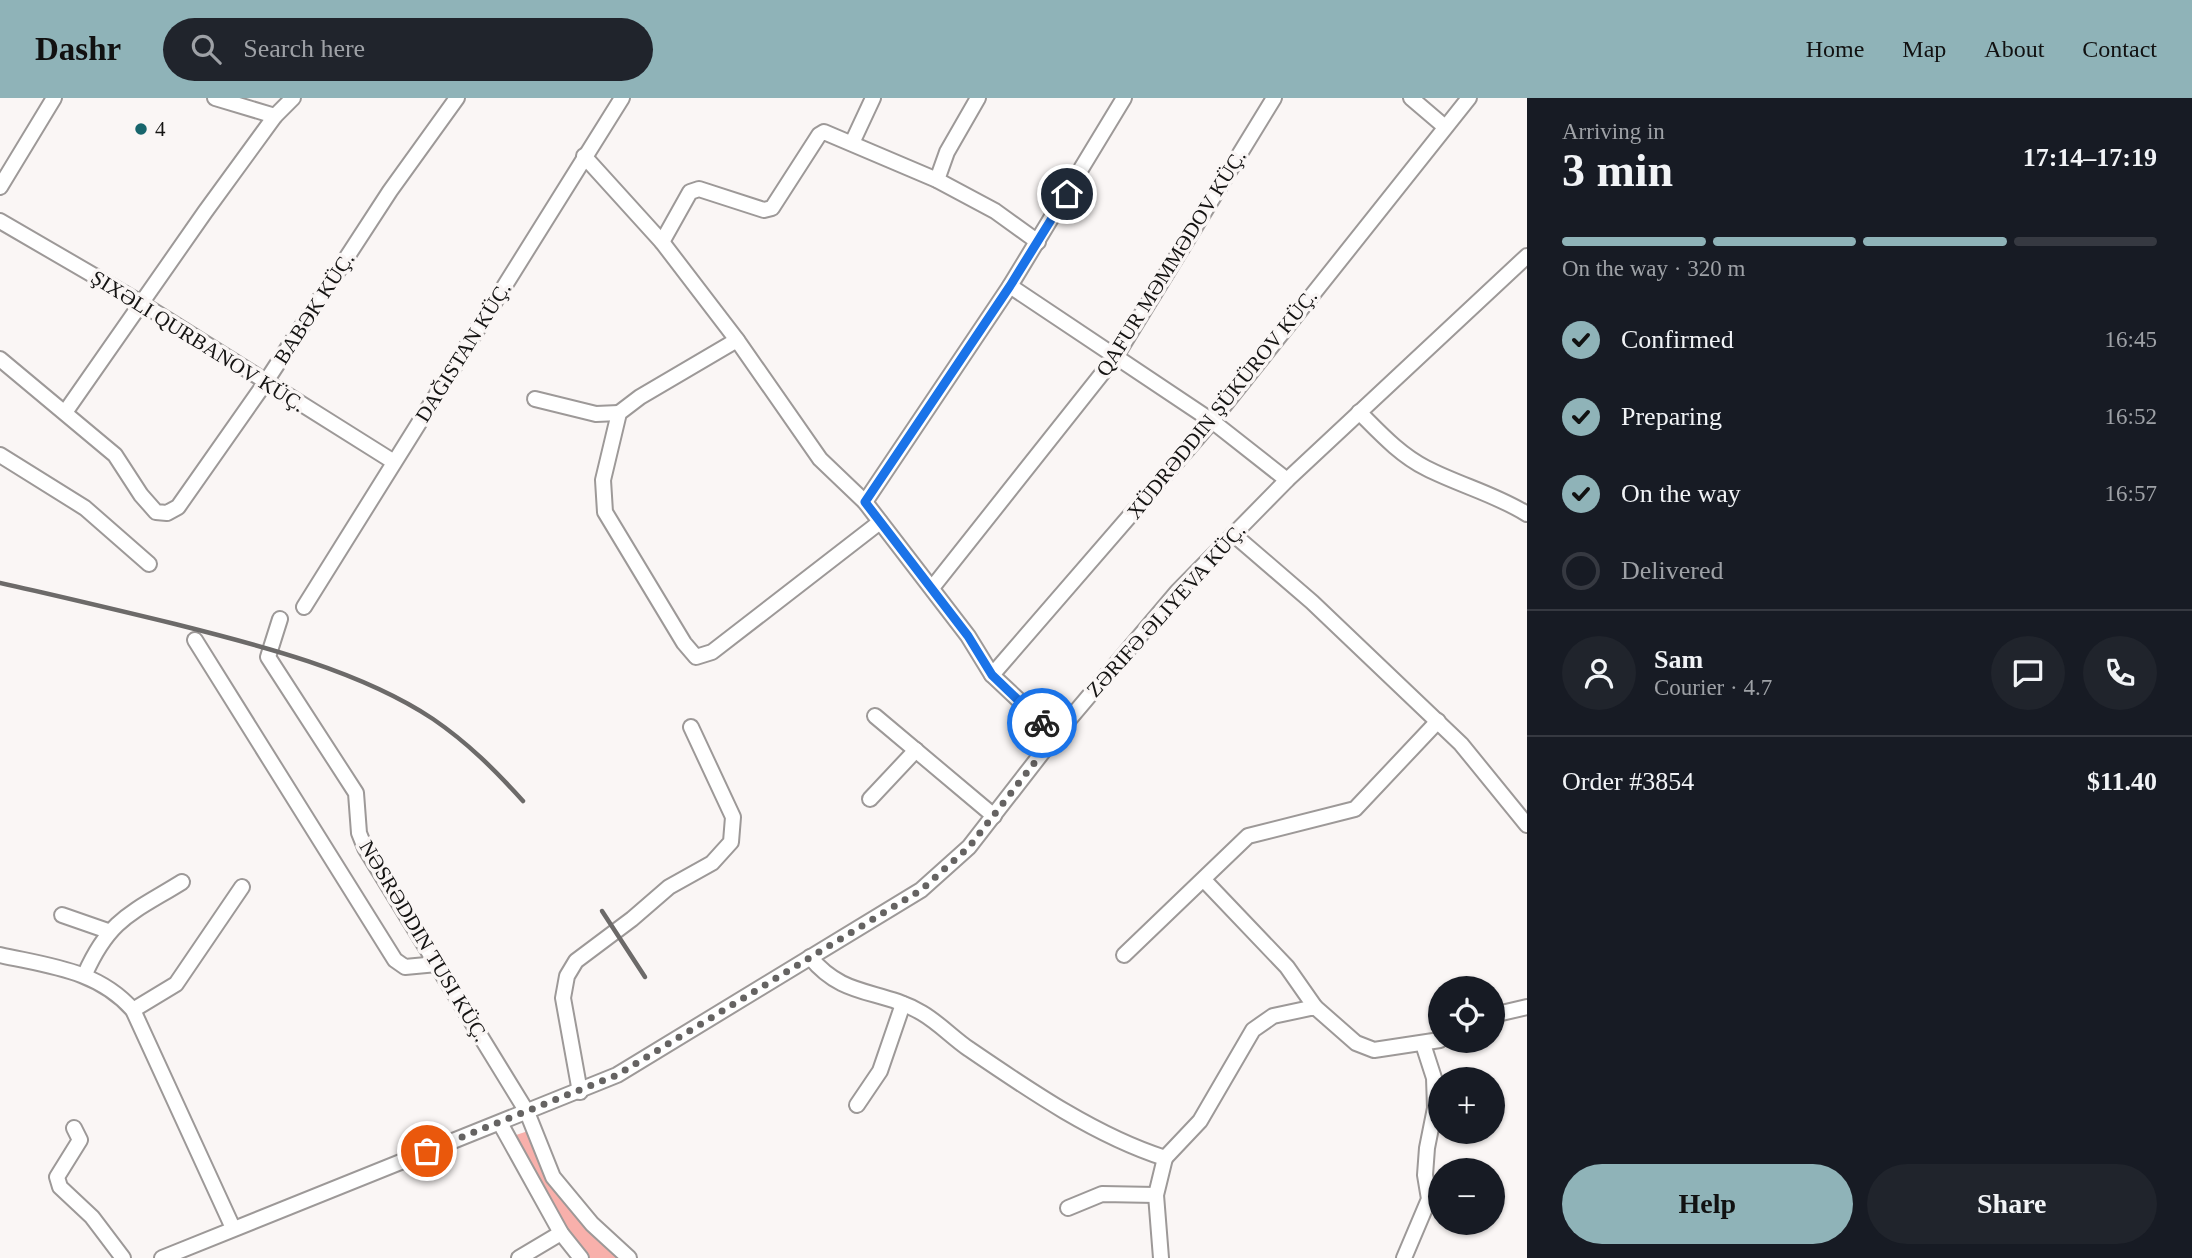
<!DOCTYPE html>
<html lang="en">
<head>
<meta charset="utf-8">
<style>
  :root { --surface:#171b24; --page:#20242c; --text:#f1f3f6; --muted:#9ea1a6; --line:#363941; --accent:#8fb3b8 }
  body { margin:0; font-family:Georgia,serif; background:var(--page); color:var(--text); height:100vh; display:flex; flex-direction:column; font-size:26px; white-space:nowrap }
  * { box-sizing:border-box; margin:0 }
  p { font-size:23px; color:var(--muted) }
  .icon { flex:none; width:38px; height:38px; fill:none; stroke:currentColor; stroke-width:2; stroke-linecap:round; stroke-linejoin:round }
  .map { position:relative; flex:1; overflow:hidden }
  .sheet { display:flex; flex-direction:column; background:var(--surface); width:665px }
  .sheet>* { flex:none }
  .tools { position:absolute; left:1428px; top:878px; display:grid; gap:14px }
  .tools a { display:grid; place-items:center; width:77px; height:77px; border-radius:50%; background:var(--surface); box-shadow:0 2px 5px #0004; font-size:35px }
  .pin { position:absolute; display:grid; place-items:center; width:60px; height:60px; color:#fff; margin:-30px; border:4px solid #fff; border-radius:50%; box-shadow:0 2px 7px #0007 }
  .courier { position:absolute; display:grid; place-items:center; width:70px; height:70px; margin:-35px; border:5px solid #1a73e8; border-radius:50%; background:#fff; color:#222; box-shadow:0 2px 9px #0007 }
  .summary em { font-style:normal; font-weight:800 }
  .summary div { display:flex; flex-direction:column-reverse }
  .summary { display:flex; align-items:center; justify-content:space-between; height:119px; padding:0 35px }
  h1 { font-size:46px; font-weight:800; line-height:52px }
  .bar { display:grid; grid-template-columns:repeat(4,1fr); gap:10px 7px; align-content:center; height:84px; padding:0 35px }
  .bar i { height:9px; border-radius:5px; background:var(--line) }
  .bar .active { background:var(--accent) }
  .bar p { grid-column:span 4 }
  .line { display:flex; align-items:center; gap:18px; padding:0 35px; border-top:2px solid var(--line) }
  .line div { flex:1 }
  .round { display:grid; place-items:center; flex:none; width:74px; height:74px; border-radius:37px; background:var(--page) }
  ol { padding:0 35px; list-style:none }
  li { display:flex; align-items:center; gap:21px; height:77px }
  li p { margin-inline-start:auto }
  li .icon { padding:7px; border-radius:50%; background:var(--accent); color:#111; stroke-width:4 }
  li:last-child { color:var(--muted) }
  li i { width:38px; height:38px; border:4px solid var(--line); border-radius:50% }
  .button { display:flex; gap:14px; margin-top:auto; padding:14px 35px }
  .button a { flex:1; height:80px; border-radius:42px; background:var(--accent); color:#111; font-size:28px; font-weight:800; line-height:80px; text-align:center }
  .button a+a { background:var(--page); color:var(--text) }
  header { display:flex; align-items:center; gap:42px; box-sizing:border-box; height:98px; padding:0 35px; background:var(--accent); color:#111 }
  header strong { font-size:33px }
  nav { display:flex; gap:38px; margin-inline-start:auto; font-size:24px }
  .search { width:490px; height:63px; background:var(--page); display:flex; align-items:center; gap:18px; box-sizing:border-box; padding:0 24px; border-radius:38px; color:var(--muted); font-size:26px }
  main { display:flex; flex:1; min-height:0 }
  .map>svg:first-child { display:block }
  .green { fill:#f8b0ab }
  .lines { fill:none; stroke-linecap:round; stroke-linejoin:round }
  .minor-casing { stroke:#9d9998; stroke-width:18 }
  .minor { stroke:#fff; stroke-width:14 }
  .rail { stroke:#6c6a69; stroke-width:4.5 }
  .done { stroke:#656362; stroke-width:7; stroke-dasharray:0 12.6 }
  .route { stroke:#1a73e8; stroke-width:9 }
  .poi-dot { fill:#17656c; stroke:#faf6f5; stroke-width:2.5 }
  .labels { text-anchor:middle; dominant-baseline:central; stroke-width:7; stroke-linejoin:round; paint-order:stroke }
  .poi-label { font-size:21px; fill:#151413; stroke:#faf6f5; text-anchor:start }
  .street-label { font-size:21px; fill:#151413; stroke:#faf6f5 }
</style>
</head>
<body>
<header>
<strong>Dashr</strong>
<div class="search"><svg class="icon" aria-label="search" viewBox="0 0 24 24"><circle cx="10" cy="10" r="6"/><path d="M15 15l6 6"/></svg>Search here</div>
<nav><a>Home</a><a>Map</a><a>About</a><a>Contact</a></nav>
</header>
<main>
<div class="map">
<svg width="1527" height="1160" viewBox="0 0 1527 1160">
  <rect width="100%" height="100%" fill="#faf6f5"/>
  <polygon class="green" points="531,1032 576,1115 618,1160 589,1160 555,1115 513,1038"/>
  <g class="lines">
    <defs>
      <g id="minor">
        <polyline points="215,0 275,18"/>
        <polyline points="1411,0 1445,29"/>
        <polyline points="852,45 873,0"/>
        <polyline points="584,58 662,144 737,242 820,361 865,404 968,538 992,577 1056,637"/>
        <polyline points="937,82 947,54 978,0"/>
        <polyline points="0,89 54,0"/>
        <polyline points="0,123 141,205 394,364"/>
        <polyline points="662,144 690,94 699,91 764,112 772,110 819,37 824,34 937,82 995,113 1038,144"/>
        <polyline points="1010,188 1212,323 1287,382"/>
        <polyline points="737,242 640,299 619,315 603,382 605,414 684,545 696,559 712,554 880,424"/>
        <polyline points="0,261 115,357 141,397 156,414 167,415 178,409 265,285 390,93 457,0"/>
        <polyline points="535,301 596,316 619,315"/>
        <polyline points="66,313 205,114 275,18 293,0"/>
        <path d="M1359 314C1380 335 1400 357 1426 370 1459 387 1495 396 1527 416"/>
        <polyline points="0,357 85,410 149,466"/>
        <polyline points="865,404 1010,188 1124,0"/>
        <polyline points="1233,436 1312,504 1461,646 1527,727"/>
        <polyline points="932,490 1116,258 1274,0"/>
        <polyline points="304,509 622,0"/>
        <polyline points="280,521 268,559 356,695 359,735 365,750 527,1014 553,1079 592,1126 629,1160"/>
        <polyline points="195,542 395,862 405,869 437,866"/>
        <polyline points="992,577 1212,323 1469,0"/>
        <polyline points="875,618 994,718"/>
        <polyline points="870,701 916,652"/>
        <polyline points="1204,782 1287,869 1315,909"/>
        <polyline points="62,817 108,833"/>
        <path d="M0 857C49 868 98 872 133 912L233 1130"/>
        <polyline points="1124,857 1248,738 1355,711 1438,623"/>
        <path d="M810 859C844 901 880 890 922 915 939 925 953 940 969 951 1029 992 1096 1038 1165 1060"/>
        <path d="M85 876C110 820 132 815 182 784"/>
        <polyline points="133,912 176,886 242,789"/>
        <polyline points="1493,917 1527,909"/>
        <polyline points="580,994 563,900 567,878 576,863 632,821 669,789 712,765 731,744 733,719 691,629"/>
        <polyline points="857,1007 880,973 903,906"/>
        <polyline points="500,1025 561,1135 581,1160"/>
        <polyline points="74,1030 80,1042 57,1079 60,1089 92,1119 123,1160"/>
        <polyline points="1165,1060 1200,1023 1253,932 1273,918 1315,909 1356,945 1374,952 1440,942"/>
        <polyline points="1068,1110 1102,1096 1156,1097"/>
        <polyline points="162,1160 617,977 921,792 969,749 1056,637 1177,494 1287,382 1527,158"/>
        <polyline points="519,1160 561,1135"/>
        <polyline points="1161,1160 1156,1097 1165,1060"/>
        <polyline points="1404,1160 1429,1101 1425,1077 1427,1050 1435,1010 1434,980 1423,946"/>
      </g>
    </defs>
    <use href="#minor" class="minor-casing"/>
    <use href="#minor" class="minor"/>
    <g class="rail">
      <path d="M0 485C59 498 117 512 175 526 259 547 361 573 433 621 468 645 495 672 523 703"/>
      <polyline points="602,813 645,879"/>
    </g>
  </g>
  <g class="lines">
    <polyline class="done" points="427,1053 617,977 921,792 969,749 1056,637 1042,625"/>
    <polyline class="route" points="1042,625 992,577 968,538 865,404 1010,188 1067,96"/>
  </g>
  <circle class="poi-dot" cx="141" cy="31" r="7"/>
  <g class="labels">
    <g class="poi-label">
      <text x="155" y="31">4</text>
    </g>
    <g class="street-label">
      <text transform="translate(1171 165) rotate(-58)">QAFUR MƏMMƏDOV KÜÇ.</text>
      <text transform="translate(314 210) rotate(-57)">BABƏK KÜÇ.</text>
      <text transform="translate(198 243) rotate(32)">ŞIXƏLI QURBANOV KÜÇ.</text>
      <text transform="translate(463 254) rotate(-58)">DAĞISTAN KÜÇ.</text>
      <text transform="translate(1222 306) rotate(-51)">XÜDRƏDDIN ŞÜKÜROV KÜÇ.</text>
      <text transform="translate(1166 512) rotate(-48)">ZƏRIFƏ ƏLIYEVA KÜÇ.</text>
      <text transform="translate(424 843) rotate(59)">NƏSRƏDDIN TUSI KÜÇ.</text>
    </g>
  </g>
</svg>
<div class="tools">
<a><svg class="icon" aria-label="locate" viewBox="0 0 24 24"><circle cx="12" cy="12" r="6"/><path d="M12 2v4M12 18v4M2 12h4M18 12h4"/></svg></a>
<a>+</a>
<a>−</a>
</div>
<div class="pin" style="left:427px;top:1053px;background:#ea580c"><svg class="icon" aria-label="bag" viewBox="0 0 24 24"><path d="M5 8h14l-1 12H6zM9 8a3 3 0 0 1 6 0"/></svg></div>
<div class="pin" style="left:1067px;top:96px;background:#1f2937"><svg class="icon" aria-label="home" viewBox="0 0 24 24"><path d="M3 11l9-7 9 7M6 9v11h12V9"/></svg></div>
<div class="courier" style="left:1042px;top:625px"><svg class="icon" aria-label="bike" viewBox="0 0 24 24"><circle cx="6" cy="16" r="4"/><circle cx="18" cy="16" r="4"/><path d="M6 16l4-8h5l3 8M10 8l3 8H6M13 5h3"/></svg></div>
</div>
<section class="sheet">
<div class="summary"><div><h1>3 min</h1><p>Arriving in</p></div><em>17:14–17:19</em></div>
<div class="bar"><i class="active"></i><i class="active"></i><i class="active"></i><i></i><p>On the way · 320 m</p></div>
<ol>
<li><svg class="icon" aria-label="check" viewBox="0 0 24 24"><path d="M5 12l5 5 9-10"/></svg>Confirmed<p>16:45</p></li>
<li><svg class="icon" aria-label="check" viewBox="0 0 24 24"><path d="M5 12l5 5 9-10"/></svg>Preparing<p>16:52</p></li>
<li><svg class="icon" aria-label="check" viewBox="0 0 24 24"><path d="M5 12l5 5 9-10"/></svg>On the way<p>16:57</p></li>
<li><i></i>Delivered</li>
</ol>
<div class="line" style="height:126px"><a class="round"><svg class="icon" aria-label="person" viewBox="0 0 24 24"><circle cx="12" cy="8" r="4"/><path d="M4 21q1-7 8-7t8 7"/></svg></a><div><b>Sam</b><p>Courier · 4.7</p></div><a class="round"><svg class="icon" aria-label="chat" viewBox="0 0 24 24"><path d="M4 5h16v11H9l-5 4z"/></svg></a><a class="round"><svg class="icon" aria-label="phone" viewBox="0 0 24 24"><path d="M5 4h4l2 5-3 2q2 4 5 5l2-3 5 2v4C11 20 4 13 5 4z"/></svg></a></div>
<div class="line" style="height:91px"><div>Order #3854</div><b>$11.40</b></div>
<div class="button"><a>Help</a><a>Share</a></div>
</section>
</main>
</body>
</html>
